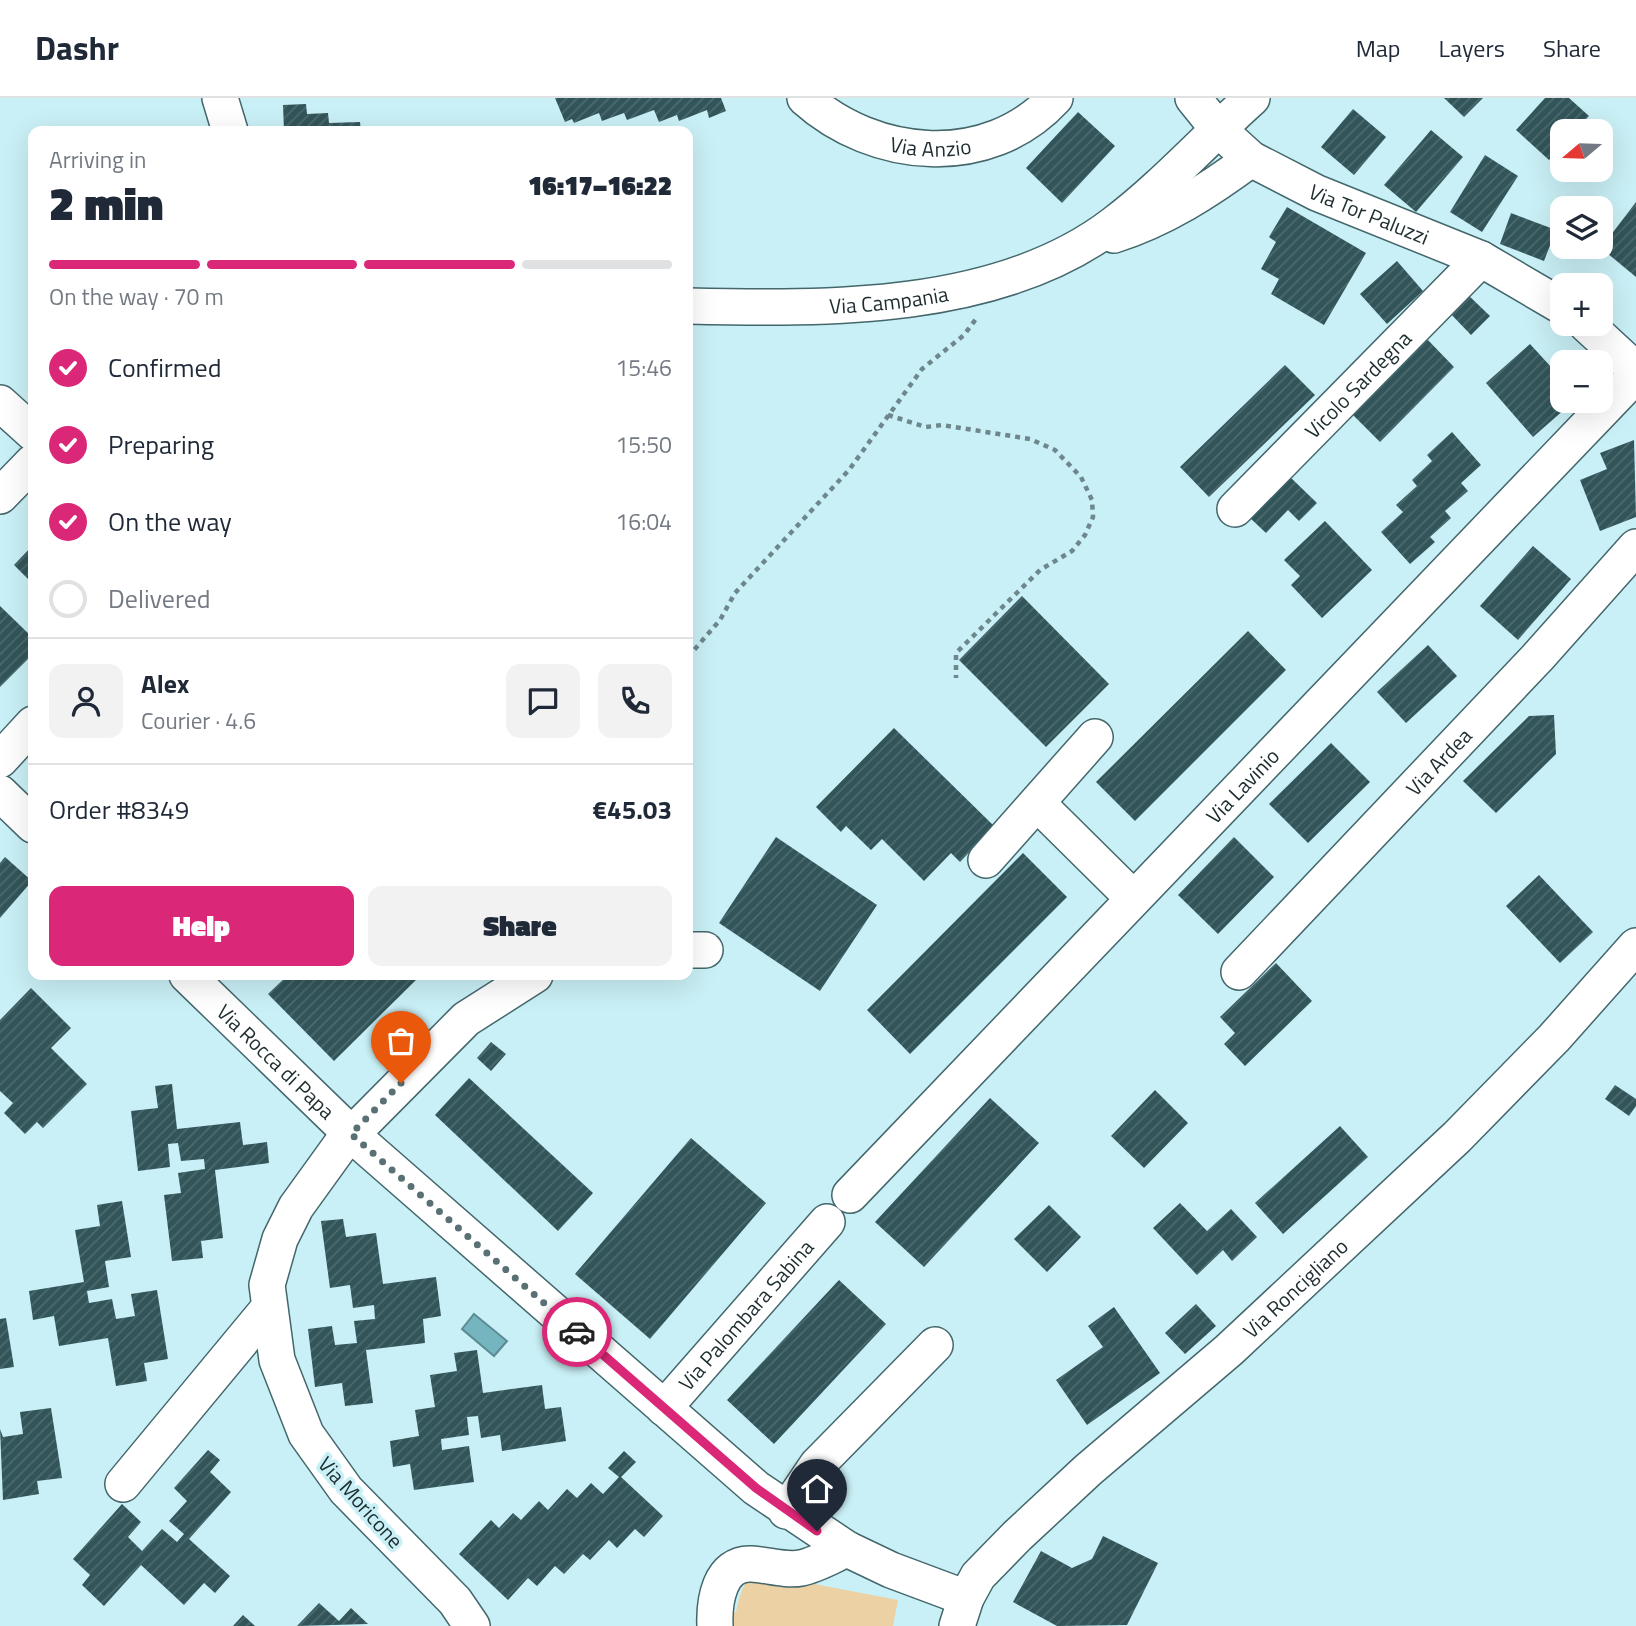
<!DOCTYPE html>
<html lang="en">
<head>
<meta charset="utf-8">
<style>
  :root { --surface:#fff; --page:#f2f2f3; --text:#1f2937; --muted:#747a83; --line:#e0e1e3; --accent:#db2777 }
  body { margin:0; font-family:"Titillium Web",sans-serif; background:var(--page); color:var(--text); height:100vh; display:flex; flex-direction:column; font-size:26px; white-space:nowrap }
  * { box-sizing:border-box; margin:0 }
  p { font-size:23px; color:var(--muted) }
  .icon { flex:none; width:38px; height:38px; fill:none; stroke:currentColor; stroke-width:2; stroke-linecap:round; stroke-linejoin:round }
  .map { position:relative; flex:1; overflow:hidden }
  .side { position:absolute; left:28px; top:28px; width:665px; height:854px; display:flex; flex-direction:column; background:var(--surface); border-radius:14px; box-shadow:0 7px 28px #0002 }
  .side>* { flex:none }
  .needle { width:46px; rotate:251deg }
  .controls { position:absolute; left:1550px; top:21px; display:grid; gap:14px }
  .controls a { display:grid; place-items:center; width:63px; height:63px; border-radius:14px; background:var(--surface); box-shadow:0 7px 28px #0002; font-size:35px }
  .pin { position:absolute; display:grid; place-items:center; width:60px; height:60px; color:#fff; margin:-72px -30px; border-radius:50% 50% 50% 0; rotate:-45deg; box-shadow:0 0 7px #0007 }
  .pin .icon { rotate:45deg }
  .courier { position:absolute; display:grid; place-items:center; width:70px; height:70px; margin:-35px; border:5px solid #db2777; border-radius:50%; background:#fff; color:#222; box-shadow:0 2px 9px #0007 }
  .overview em { font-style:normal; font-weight:800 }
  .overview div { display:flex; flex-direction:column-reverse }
  .overview { display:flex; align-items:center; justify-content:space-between; height:119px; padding:0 21px }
  h1 { font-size:46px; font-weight:800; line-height:52px }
  .bar { display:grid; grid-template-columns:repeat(4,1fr); gap:10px 7px; align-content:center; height:84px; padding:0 21px }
  .bar i { height:9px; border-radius:5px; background:var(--line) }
  .bar .selected { background:var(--accent) }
  .bar p { grid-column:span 4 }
  .line { display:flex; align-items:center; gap:18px; padding:0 21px; border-top:2px solid var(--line) }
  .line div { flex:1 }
  .round { display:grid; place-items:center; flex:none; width:74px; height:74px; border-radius:14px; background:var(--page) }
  ol { padding:0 21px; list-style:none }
  li { display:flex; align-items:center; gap:21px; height:77px }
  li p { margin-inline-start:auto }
  li .icon { padding:7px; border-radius:50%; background:var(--accent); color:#fff; stroke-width:4 }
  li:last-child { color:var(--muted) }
  li i { width:38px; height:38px; border:4px solid var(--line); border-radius:50% }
  .primary-button { display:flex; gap:14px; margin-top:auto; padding:14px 21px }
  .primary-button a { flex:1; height:80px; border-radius:14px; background:var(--accent); color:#fff; font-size:28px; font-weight:800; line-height:80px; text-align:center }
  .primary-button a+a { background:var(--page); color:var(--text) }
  header { display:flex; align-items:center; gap:42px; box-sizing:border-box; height:98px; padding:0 35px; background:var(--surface); border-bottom:2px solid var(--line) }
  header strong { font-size:33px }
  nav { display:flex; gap:38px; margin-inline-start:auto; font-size:24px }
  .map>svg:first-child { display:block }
  .pitch { fill:#ecd1a5 }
  .water { fill:#75b5bf; stroke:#5b8c94; stroke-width:2 }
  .building { fill:url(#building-hatch) }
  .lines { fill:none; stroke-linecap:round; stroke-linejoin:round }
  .minor-casing { stroke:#44676c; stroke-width:38 }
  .path { stroke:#6d878c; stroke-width:4.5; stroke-dasharray:5 5; stroke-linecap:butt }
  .minor { stroke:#fff; stroke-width:35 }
  .done { stroke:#597175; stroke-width:7; stroke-dasharray:0 12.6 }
  .route { stroke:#db2777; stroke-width:9 }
  .labels { text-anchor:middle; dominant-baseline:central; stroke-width:7; stroke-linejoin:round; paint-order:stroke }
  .street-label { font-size:21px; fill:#1d2c2f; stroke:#c9f0f6 }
</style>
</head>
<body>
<header>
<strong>Dashr</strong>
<nav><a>Map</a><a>Layers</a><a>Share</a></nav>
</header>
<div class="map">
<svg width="1636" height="1528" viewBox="0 0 1636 1528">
  <defs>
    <pattern id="building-hatch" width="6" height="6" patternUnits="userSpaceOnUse" patternTransform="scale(1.75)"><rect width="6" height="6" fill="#32555a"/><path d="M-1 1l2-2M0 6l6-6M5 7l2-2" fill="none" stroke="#4d6a6f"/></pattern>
  </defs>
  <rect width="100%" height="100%" fill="#c9f0f6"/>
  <path class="pitch" d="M757 1475 898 1502 893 1528H700L698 1520 736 1514C740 1497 742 1484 757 1475Z"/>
  <polygon class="water" points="474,1216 507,1243 494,1258 462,1231"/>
  <g class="building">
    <polygon points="555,0 721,0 726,13 709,20 707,12 679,23 677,17 659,24 654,12 627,22 624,15 602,23 599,15 574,25 572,21 565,24"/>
    <polygon points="1444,0 1483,0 1464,19"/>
    <polygon points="1545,0 1569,0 1589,18 1575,33 1563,33 1563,47 1549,62 1516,32"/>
    <polygon points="306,6 307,16 328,15 329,25 360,24 361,33 284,33 283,7"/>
    <polygon points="1353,11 1386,39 1354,77 1321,49"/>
    <polygon points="1078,14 1115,48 1062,105 1026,70"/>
    <polygon points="1431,32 1463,59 1416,114 1384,87"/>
    <polygon points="1485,57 1518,78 1482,134 1450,114"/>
    <polygon points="1636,104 1636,179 1601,150"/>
    <polygon points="1287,109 1366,155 1324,227 1271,196 1279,181 1261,171 1276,144 1269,139"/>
    <polygon points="1511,115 1556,132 1544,163 1500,146"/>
    <polygon points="1397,163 1423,193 1387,226 1360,196"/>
    <polygon points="1465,194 1490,218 1471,237 1447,212"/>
    <polygon points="1425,239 1454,269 1380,344 1350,314"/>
    <polygon points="1530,246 1563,282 1563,303 1574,303 1533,339 1486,285"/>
    <polygon points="1285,267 1315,297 1209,399 1180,369"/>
    <polygon points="1452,334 1481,367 1461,385 1468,393 1445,413 1451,420 1430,439 1435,444 1410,466 1381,434 1403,414 1396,407 1417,388 1412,382 1432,363 1427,357"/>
    <polygon points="1634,342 1636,419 1600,433 1580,382 1607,371 1600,355"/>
    <polygon points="1289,378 1317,405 1299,423 1288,412 1266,435 1249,419"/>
    <polygon points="1325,423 1372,472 1322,520 1291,487 1300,478 1284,462"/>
    <polygon points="33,447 33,486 14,467"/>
    <polygon points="1533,448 1571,481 1518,542 1480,508"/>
    <polygon points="1022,498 1109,586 1046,649 959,562"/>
    <polygon points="0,508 33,540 33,556 0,589"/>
    <polygon points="1248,533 1286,572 1135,723 1096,684"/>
    <polygon points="1428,547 1457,578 1406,625 1377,594"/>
    <polygon points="1554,617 1556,656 1496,715 1463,683 1529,618"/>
    <polygon points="894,630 994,728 960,764 951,755 924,783 882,741 871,752 846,728 841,734 816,709"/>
    <polygon points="1331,645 1370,684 1308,745 1269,706"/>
    <polygon points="776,739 877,807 820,893 719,825"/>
    <polygon points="1234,739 1274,779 1218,836 1178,797"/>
    <polygon points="1023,755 1067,799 910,956 867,912"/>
    <polygon points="5,759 32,783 0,820 0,765"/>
    <polygon points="1539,777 1593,834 1560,865 1506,808"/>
    <polygon points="1276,865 1312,903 1245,968 1224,946 1235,935 1220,919"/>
    <polygon points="288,877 421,877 334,963 268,896"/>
    <polygon points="31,890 71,930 51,950 87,986 43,1030 37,1024 25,1036 4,1015 13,1005 0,993 0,922"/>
    <polygon points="491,944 506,956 491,973 477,960"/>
    <polygon points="469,980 593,1095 558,1133 435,1017"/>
    <polygon points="172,986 177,1031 240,1024 243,1047 267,1044 269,1065 215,1072 223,1140 201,1143 203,1160 172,1163 164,1097 181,1095 178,1075 205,1071 204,1061 181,1063 178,1045 168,1046 170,1069 138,1073 131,1013 158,1010 155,988"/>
    <polygon points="1615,987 1636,1001 1636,1008 1629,1018 1605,1001"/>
    <polygon points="1155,992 1188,1025 1144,1070 1111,1038"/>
    <polygon points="990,1000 1039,1045 924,1169 875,1124"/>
    <polygon points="1340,1028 1368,1059 1283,1136 1255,1105"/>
    <polygon points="691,1040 766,1105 650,1241 575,1176"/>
    <polygon points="122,1103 131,1159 105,1163 109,1189 87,1193 89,1205 112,1201 116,1221 135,1218 131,1196 157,1192 168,1261 144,1265 147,1283 116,1288 108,1240 59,1248 54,1218 33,1222 29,1193 84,1184 75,1132 100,1128 97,1107"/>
    <polygon points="1180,1105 1207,1133 1231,1111 1257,1139 1232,1163 1223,1152 1197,1177 1153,1130"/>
    <polygon points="1049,1107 1081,1139 1047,1174 1014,1141"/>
    <polygon points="343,1121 346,1139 376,1135 383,1186 436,1179 441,1218 423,1221 425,1245 366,1252 373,1305 345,1308 342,1285 315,1289 308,1231 332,1228 335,1247 357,1245 354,1223 375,1221 374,1207 353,1210 350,1187 330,1190 321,1123"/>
    <polygon points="839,1182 886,1226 774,1346 727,1302"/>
    <polygon points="1196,1206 1216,1228 1185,1256 1165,1235"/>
    <polygon points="1114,1209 1160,1275 1087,1327 1056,1282 1103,1249 1088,1228"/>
    <polygon points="6,1220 14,1269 0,1271 0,1221"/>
    <polygon points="477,1252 483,1295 542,1287 545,1311 561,1309 566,1343 502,1353 500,1337 481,1340 478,1318 467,1319 469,1337 441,1341 442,1352 469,1348 474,1384 414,1392 410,1366 393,1369 390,1343 419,1338 415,1312 435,1309 430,1277 457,1273 454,1255"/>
    <polygon points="51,1310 62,1380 37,1383 39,1396 3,1402 0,1331 3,1339 23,1336 20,1314"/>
    <polygon points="208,1352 220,1362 210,1374 231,1394 189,1441 230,1478 215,1495 204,1485 184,1507 141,1467 104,1508 82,1487 90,1477 73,1461 122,1406 141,1424 128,1439 142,1453 162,1431 177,1444 184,1436 169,1423 187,1403 174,1390"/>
    <polygon points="624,1353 636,1364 621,1379 663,1418 644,1439 635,1431 617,1450 609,1442 590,1462 583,1456 564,1476 555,1468 537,1488 528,1480 508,1502 459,1456 491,1422 499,1430 513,1415 521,1422 539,1403 548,1412 567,1391 577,1400 591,1385 603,1396 619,1379 608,1370"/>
    <polygon points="1103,1438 1158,1465 1127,1527 1057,1528 1013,1504 1041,1453 1072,1470 1092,1461"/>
    <polygon points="319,1505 339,1523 351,1510 368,1526 297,1528"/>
    <polygon points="243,1517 255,1528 233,1528"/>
  </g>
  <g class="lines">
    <defs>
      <g id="minor">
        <polyline points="220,0 230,33"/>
        <path id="s1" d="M805 0C874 62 988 73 1055 0"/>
        <path id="s2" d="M1193 0 1218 31 1251 61 1317 95 1481 161 1563 209"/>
        <path d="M1114 137C1164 121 1208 93 1251 61"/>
        <path id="s3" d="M688 208C826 211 999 214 1114 126 1163 89 1206 41 1252 0"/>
        <polyline points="1586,226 1636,272"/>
        <polyline points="0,305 33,335"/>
        <polyline points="0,398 33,364"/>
        <path id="s4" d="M1235 411 1481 161"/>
        <polyline points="0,662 33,626"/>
        <polyline points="0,695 33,727"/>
        <polyline points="1037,705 1133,800"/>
        <polyline points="986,762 1095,639"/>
        <polyline points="688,852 705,852"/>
        <path id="s5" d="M1239 874 1537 560 1636 449"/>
        <path id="s6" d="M187 877 351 1036 756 1390 847 1451 891 1472 966 1500"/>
        <path id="s7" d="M850 1097 1636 277"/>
        <path id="s8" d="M664 1310 827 1124"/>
        <polyline points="123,1386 268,1211"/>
        <polyline points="786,1413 817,1367 935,1247"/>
        <polyline points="472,1528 455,1503 346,1392 306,1336 277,1262 267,1187 280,1141 296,1109 340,1048 466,921 535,877"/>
        <path d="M715 1528C714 1504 719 1464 752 1466 768 1467 786 1473 801 1470 816 1467 833 1457 847 1451"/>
        <path id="s9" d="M957 1528 966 1500 978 1478 1017 1438 1088 1372 1229 1252 1457 1039 1554 940 1636 848"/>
      </g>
    </defs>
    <use href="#minor" class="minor-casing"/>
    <g class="path">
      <polyline points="888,317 926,329 942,327 1030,341 1055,352 1081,379 1092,402 1093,419 1085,437 1072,453 1040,472 956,555 956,580"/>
      <polyline points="688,559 720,522 735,495 849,372 922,271 964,237 976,221"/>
    </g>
    <use href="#minor" class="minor"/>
  </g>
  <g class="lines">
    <polyline class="done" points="401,985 351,1036 577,1234"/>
    <polyline class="route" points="577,1234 756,1390 817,1433"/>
  </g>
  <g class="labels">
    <g class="street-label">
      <text stroke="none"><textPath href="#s1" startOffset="138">Via Anzio</textPath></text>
      <text stroke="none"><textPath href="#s2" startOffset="215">Via Tor Paluzzi</textPath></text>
      <text stroke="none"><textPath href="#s3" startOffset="201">Via Campania</textPath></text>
      <text stroke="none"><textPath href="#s4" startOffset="175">Vicolo Sardegna</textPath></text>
      <text stroke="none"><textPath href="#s5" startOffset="290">Via Ardea</textPath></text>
      <text stroke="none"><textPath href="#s7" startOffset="567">Via Lavinio</textPath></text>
      <text stroke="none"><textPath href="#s6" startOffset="124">Via Rocca di Papa</textPath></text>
      <text stroke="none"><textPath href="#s9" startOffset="483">Via Roncigliano</textPath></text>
      <text stroke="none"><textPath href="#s8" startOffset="124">Via Palombara Sabina</textPath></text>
      <text transform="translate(361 1404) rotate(48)">Via Moricone</text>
    </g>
  </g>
</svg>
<div class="controls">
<a><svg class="needle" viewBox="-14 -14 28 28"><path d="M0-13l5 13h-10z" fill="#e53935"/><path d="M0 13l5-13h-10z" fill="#747a83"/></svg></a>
<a><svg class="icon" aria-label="layers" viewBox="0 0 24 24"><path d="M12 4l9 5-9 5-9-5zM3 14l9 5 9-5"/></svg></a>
<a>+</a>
<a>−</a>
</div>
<div class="pin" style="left:401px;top:985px;background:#ea580c"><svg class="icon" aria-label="bag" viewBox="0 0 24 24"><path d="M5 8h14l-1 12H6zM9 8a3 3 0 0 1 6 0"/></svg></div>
<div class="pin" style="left:817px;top:1433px;background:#1f2937"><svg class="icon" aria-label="home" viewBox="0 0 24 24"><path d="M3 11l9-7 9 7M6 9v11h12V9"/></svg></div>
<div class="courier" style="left:577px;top:1234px"><svg class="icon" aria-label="car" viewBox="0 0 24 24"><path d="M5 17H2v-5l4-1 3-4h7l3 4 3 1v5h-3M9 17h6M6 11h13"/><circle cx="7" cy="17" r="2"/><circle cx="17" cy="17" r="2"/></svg></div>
<section class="side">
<div class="overview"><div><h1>2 min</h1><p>Arriving in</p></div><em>16:17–16:22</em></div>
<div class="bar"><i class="selected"></i><i class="selected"></i><i class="selected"></i><i></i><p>On the way · 70 m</p></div>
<ol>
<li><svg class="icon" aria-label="check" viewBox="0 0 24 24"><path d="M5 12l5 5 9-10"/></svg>Confirmed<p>15:46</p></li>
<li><svg class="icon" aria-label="check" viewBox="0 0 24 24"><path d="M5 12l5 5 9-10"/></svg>Preparing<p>15:50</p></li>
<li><svg class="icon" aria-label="check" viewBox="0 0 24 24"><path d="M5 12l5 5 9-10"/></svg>On the way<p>16:04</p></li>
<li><i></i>Delivered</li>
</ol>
<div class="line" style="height:126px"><a class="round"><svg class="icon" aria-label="person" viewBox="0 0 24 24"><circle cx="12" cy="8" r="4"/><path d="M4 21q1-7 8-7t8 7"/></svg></a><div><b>Alex</b><p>Courier · 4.6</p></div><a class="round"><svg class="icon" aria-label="chat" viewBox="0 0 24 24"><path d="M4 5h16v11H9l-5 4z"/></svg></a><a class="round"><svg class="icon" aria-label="phone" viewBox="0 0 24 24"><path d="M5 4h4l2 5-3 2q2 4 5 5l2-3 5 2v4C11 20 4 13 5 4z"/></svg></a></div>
<div class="line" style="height:91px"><div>Order #8349</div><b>€45.03</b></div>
<div class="primary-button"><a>Help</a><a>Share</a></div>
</section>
</div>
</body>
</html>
